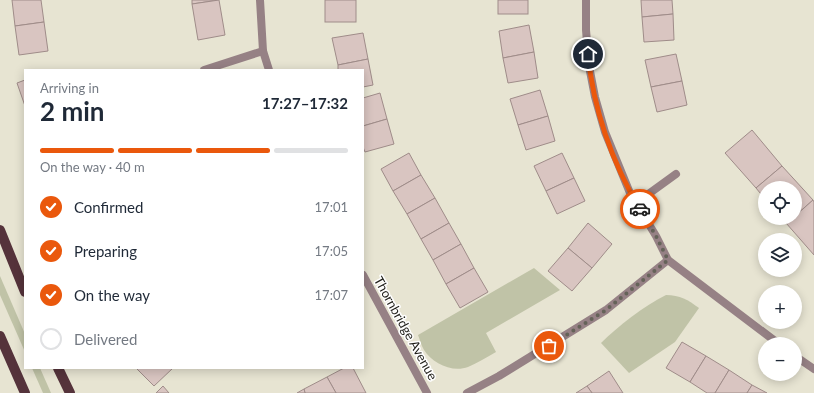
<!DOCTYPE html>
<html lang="en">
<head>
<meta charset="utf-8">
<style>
  :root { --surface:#fff; --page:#f2f2f3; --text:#1f2937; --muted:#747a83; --line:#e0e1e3; --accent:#ea580c }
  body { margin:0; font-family:Lato,sans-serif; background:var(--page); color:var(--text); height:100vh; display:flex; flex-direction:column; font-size:15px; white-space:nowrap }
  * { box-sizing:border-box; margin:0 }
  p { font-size:13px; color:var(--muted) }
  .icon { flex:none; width:22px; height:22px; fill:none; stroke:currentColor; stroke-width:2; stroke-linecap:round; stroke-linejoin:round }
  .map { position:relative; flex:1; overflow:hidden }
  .sheet { position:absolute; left:24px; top:69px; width:340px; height:300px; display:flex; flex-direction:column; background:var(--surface); border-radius:0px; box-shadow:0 2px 10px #0003 }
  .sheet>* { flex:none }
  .fabs { position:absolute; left:758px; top:181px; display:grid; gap:8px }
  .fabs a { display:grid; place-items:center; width:44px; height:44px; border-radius:50%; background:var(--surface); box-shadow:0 2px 10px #0003; font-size:20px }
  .pin { position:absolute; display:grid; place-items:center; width:34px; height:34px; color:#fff; margin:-17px; border:2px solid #fff; border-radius:50%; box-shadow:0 1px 4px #0007 }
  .courier { position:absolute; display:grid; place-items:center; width:40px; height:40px; margin:-20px; border:3px solid #ea580c; border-radius:50%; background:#fff; color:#222; box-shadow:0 1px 5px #0007 }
  .head em { font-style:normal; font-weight:700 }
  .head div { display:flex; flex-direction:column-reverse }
  .head { display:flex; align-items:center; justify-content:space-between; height:68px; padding:0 16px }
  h1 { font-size:26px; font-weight:700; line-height:30px }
  .bar { display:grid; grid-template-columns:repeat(4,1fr); gap:6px 4px; align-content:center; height:48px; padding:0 16px }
  .bar i { height:5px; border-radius:3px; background:var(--line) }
  .bar .current { background:var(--accent) }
  .bar p { grid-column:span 4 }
  ol { padding:0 16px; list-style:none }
  li { display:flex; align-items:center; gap:12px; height:44px }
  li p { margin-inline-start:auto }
  li .icon { padding:4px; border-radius:50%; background:var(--accent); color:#fff; stroke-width:4 }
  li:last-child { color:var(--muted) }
  li i { width:22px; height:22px; border:2px solid var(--line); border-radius:50% }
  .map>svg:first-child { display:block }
  .green { fill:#c0c3a7 }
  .building { fill:#d9c5c1; stroke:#9f8c89 }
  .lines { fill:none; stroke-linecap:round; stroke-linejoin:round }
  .lane { stroke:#968185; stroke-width:8 }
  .street { stroke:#968185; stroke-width:8 }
  .primary { stroke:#55333b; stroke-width:10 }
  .done { stroke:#656359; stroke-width:4; stroke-dasharray:0 7.2 }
  .route { stroke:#ea580c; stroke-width:5 }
  .labels { text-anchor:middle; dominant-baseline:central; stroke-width:3; stroke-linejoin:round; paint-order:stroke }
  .street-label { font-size:13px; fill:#1f1e18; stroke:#fff }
</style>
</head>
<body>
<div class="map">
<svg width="814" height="393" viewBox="0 0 814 393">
  <rect width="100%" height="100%" fill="#e7e4d2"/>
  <g class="green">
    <path d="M534 268 560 290 486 333 496 352C487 357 477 363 468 367 452 373 432 363 424 350 421 345 420 340 418 335Z"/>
    <polygon points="0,276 25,334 25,352 0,295"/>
    <path d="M666 295C680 295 688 300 699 308L675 342 629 373 601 343C618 326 644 306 666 295Z"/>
    <polygon points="32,368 40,368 51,393 43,393"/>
  </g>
  <g class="building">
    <polygon points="12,0 41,0 44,22 15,26"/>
    <polygon points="192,0 219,0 192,4"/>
    <polygon points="219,0 225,35 198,40 192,4"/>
    <rect x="325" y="0" width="31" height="22"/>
    <rect x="498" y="0" width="30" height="14"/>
    <polygon points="641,0 672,0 673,14 642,17"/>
    <polygon points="673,14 674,40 644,42 642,17"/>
    <polygon points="44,22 48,51 19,55 15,26"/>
    <polygon points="529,25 534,52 503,58 499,31"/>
    <polygon points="363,33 368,59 338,65 332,38"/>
    <polygon points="534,52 538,78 508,83 503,58"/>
    <polygon points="676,54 682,81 651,87 645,60"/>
    <polygon points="368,59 373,85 363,87 363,70 338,70 338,65"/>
    <polygon points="25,80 25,106 17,83"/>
    <polygon points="682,81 687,105 657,112 651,87"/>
    <polygon points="540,90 548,116 518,125 510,99"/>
    <polygon points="380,93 387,119 363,126 363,98"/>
    <polygon points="548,116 555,141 526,150 518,125"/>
    <polygon points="387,119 394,144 365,152 363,147 363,126"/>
    <polygon points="752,130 782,166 756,188 725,153"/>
    <polygon points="409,153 421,175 393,191 381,169"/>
    <polygon points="562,153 574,178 546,191 534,166"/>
    <polygon points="782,166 813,200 795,216 795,188 765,188 765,199 756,188"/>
    <polygon points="421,175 435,198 407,214 393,191"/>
    <polygon points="574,178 585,201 557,214 546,191"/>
    <polygon points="435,198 449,223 421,239 407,214"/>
    <polygon points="813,200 814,202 814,255 786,223 792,218 795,218 795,216"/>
    <polygon points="782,218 792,218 786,223"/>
    <polygon points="449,223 461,244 433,260 421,239"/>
    <polygon points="588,223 612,244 592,268 568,248"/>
    <polygon points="461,244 474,268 446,284 433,260"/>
    <polygon points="568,248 592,268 572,291 548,271"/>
    <polygon points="474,268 488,292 460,308 446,284"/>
    <polygon points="682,342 706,356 690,382 666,368"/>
    <polygon points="706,356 729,370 715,393 707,393 690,382"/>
    <polygon points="136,368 173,368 154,386"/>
    <polygon points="344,368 353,368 366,393 336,393 327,377"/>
    <polygon points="729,370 752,385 747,393 715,393"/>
    <polygon points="609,371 623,393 592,393 587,386"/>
    <polygon points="327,377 336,393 305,393 304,389"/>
    <polygon points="752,385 767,393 747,393"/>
    <polygon points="163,386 169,393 156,393"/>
    <polygon points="587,386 592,393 576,393"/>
    <polygon points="304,389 305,393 297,393"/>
  </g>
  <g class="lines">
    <g class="lane">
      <polyline points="204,70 263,51"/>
      <polyline points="636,203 676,174"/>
    </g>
    <g class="street">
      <polyline points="260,0 263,51 269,70"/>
      <polyline points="586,0 586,30 589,66 595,97 605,132 630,193 656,236 668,260 779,344"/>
      <polyline points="363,275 427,393"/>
      <polyline points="795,356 814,369"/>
      <polyline points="467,393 499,376 606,310 668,260"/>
    </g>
    <g class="primary">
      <polyline points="0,230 25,292"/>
      <polyline points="0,336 25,393"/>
      <polyline points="58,368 70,393"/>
    </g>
  </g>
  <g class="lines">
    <polyline class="done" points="549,346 606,310 668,260 656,236 640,209"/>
    <path class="route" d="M588 54C593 108 612 163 640 209"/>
  </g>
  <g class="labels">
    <g class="street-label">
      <text transform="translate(406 328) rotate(61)">Thornbridge Avenue</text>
    </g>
  </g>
</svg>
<div class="fabs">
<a><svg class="icon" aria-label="locate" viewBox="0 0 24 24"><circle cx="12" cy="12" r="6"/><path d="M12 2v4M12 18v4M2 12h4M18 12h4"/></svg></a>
<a><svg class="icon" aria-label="layers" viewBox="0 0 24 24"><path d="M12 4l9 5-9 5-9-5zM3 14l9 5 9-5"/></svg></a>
<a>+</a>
<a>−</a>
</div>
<div class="pin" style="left:549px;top:346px;background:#ea580c"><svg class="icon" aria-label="bag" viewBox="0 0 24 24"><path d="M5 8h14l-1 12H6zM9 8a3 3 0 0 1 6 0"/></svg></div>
<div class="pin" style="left:588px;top:54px;background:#1f2937"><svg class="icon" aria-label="home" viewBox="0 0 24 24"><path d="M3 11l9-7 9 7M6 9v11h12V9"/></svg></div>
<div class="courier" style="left:640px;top:209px"><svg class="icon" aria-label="car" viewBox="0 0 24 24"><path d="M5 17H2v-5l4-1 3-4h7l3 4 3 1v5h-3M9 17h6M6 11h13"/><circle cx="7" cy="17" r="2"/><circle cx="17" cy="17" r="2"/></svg></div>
<section class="sheet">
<div class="head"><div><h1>2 min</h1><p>Arriving in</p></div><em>17:27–17:32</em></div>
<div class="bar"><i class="current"></i><i class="current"></i><i class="current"></i><i></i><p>On the way · 40 m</p></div>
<ol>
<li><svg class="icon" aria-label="check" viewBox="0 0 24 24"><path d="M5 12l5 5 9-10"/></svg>Confirmed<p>17:01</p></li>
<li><svg class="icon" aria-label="check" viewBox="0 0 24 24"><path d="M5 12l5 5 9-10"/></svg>Preparing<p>17:05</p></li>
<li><svg class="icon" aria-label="check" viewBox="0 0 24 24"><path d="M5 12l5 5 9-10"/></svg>On the way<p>17:07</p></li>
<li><i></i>Delivered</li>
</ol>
</section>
</div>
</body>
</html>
